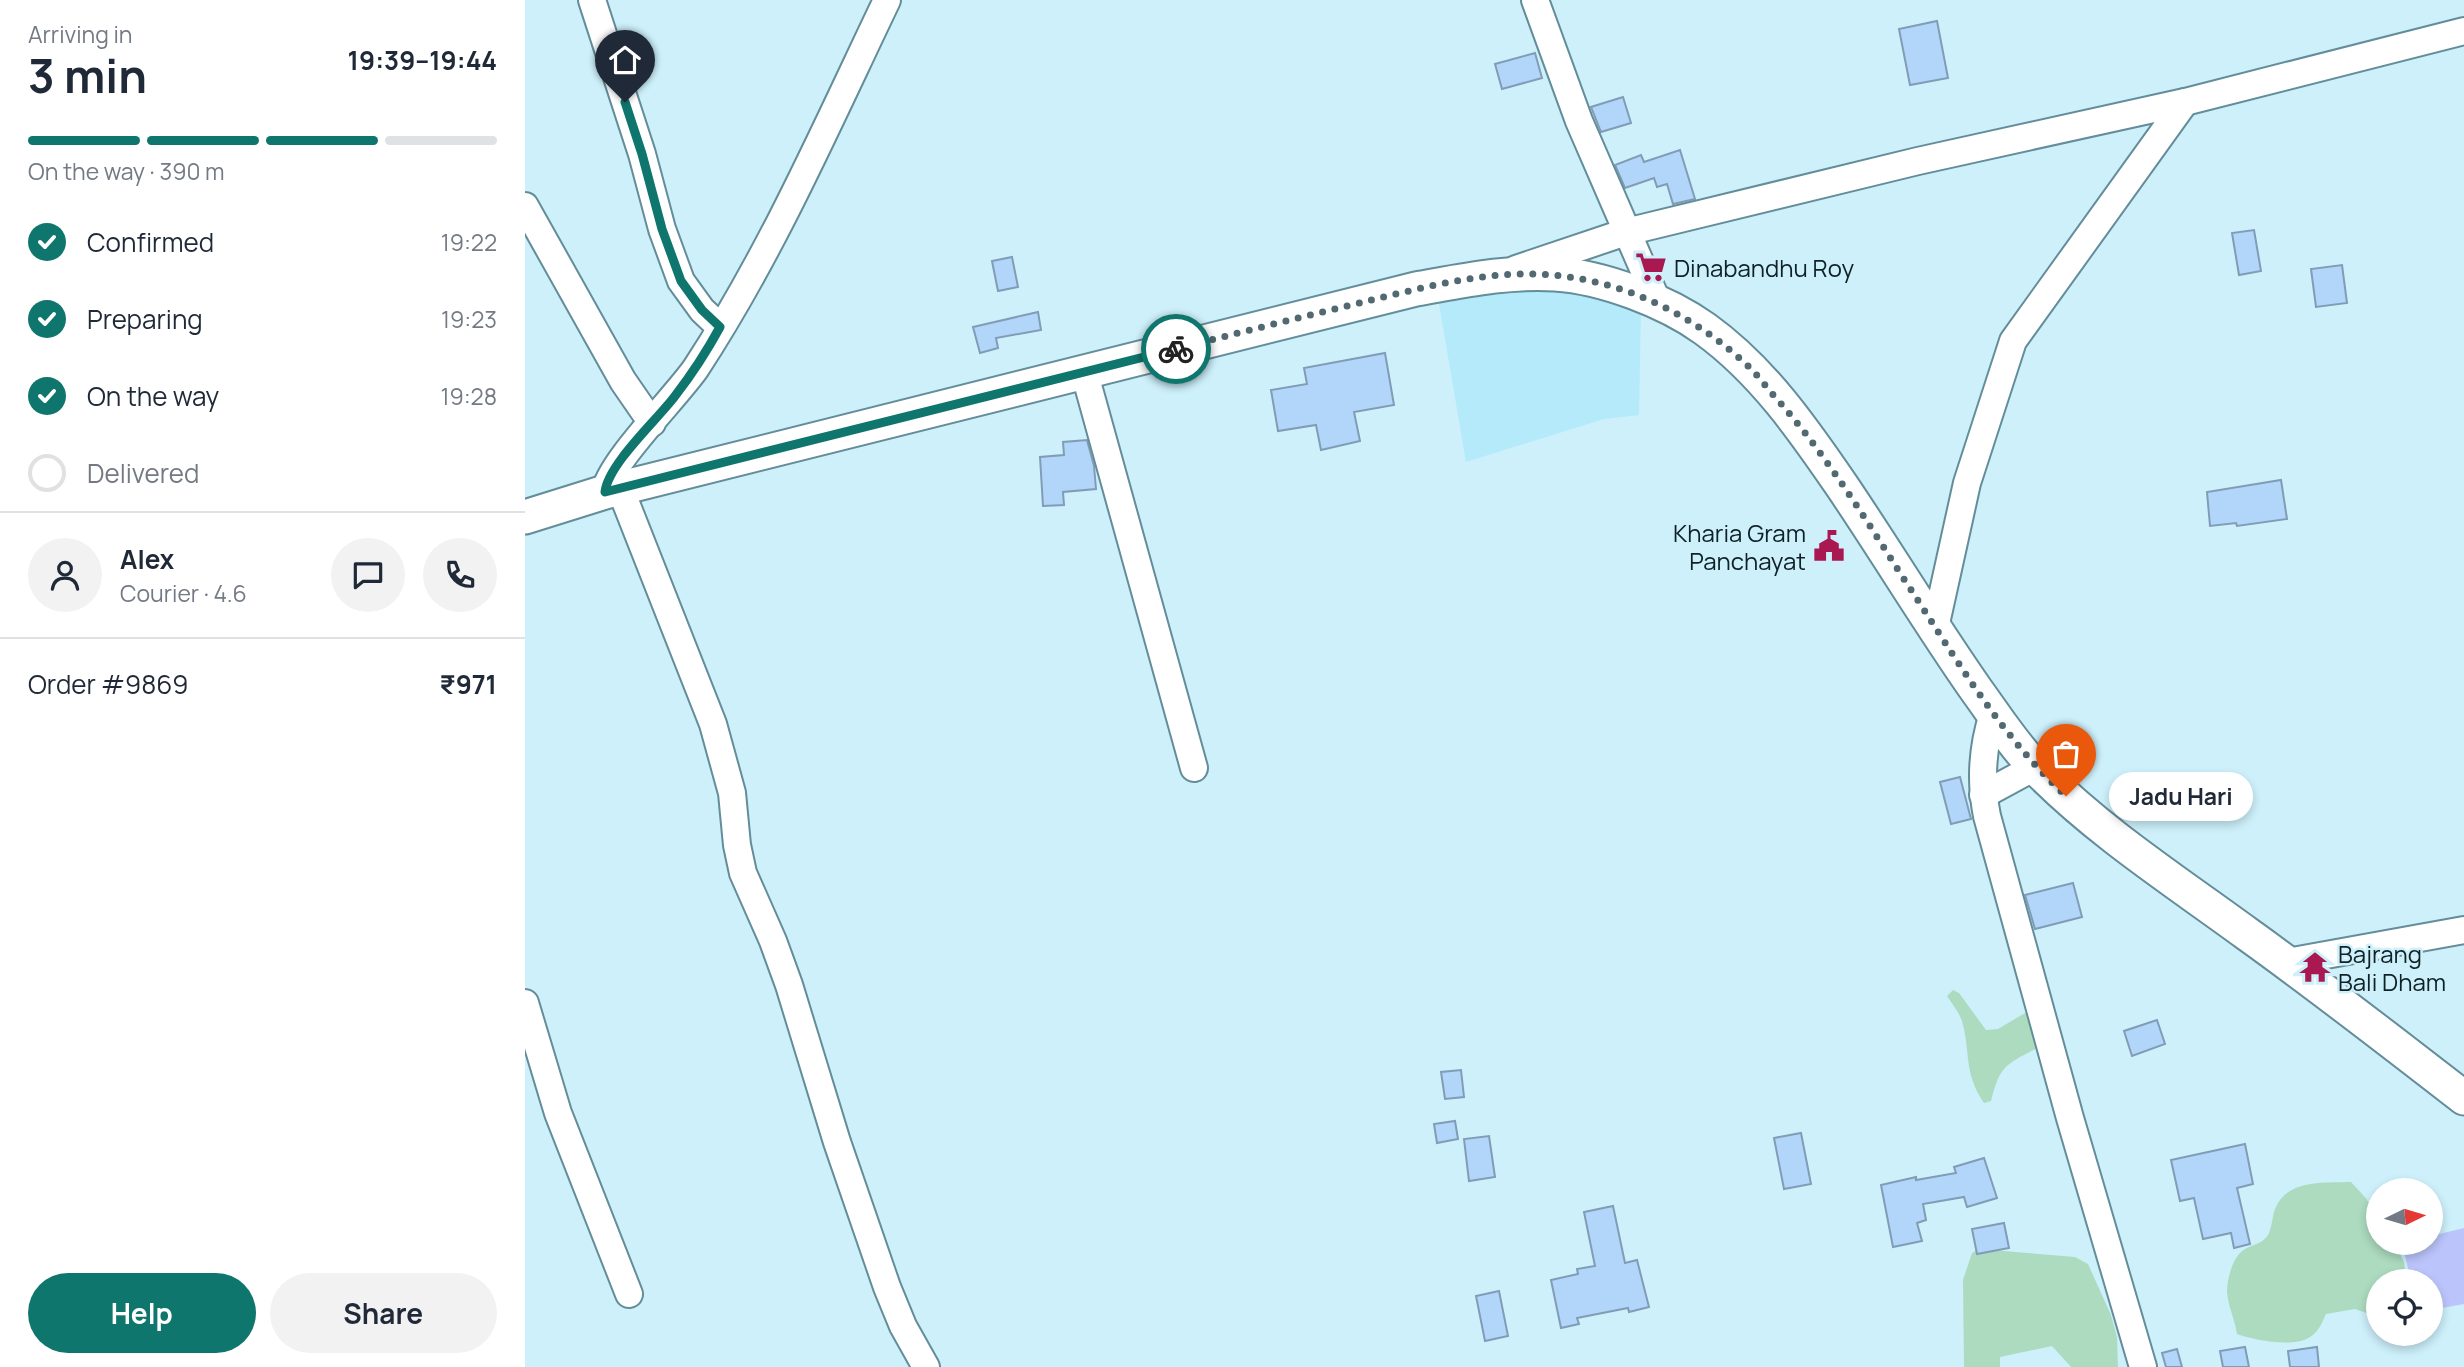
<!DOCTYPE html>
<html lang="en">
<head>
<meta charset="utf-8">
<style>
  :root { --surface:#fff; --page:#f2f2f3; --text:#1f2937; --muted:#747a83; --line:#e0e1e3; --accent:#0f766e }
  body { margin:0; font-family:Manrope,sans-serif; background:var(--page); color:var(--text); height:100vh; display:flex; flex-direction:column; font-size:26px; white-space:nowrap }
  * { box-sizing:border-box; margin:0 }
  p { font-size:23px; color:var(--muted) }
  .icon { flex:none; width:38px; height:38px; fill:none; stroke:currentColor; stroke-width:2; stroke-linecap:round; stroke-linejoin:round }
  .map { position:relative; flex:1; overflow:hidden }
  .drawer { display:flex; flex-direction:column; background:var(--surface); width:525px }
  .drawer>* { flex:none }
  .needle { width:46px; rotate:85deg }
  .buttons { position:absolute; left:1841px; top:1178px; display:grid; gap:14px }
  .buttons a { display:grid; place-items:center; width:77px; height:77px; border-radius:50%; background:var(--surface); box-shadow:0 4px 10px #0003; font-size:35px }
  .pin { position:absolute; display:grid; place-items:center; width:60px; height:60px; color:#fff; margin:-72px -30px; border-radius:50% 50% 50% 0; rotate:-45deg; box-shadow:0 0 7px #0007 }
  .pin .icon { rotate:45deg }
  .courier { position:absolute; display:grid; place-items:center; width:70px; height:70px; margin:-35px; border:5px solid #0f766e; border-radius:50%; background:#fff; color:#222; box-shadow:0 2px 9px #0007 }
  .bubble { position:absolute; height:49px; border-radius:24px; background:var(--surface); box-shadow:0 4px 10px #0003; font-size:23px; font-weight:700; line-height:49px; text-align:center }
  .summary em { font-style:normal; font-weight:700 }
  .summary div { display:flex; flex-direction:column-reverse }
  .summary { display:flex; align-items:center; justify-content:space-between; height:119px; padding:0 28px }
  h1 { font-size:46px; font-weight:700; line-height:52px }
  .bar { display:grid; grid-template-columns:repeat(4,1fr); gap:10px 7px; align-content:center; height:84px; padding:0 28px }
  .bar i { height:9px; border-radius:5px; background:var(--line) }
  .bar .active { background:var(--accent) }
  .bar p { grid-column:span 4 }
  .line { display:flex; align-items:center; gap:18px; padding:0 28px; border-top:2px solid var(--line) }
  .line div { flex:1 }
  .round { display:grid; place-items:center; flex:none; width:74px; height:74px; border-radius:37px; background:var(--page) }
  ol { padding:0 28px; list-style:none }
  li { display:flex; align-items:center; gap:21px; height:77px }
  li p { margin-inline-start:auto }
  li .icon { padding:7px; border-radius:50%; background:var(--accent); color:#fff; stroke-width:4 }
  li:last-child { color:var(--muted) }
  li i { width:38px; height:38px; border:4px solid var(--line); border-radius:50% }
  .button { display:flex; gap:14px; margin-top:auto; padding:14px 28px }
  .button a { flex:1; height:80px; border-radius:42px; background:var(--accent); color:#fff; font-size:28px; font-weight:700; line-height:80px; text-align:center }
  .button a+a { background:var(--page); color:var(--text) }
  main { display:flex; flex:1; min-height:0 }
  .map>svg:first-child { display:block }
  .built { fill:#b4eafa }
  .green { fill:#acdbbf }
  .water { fill:#bbc5fb }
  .building { fill:#b2d6f9; stroke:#819cb6; stroke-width:2 }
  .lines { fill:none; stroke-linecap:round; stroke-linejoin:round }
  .minor-casing { stroke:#638d99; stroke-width:30 }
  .major-casing { stroke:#638d99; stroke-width:37 }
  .minor { stroke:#fff; stroke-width:26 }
  .major { stroke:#fff; stroke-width:33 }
  .done { stroke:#526971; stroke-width:7; stroke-dasharray:0 12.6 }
  .route { stroke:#0f766e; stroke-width:9 }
  .labels { text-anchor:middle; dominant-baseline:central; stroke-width:5; stroke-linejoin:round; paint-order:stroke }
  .poi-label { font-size:24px; fill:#102126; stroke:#cdf0fb; text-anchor:start }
</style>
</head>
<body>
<main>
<section class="drawer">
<div class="summary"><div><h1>3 min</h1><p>Arriving in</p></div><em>19:39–19:44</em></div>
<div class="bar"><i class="active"></i><i class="active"></i><i class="active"></i><i></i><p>On the way · 390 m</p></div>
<ol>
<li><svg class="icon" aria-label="check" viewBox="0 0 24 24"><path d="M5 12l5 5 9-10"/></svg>Confirmed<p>19:22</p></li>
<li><svg class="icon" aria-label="check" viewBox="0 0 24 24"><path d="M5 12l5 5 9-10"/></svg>Preparing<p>19:23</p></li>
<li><svg class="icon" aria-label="check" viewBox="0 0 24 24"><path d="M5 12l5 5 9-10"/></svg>On the way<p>19:28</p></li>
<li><i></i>Delivered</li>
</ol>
<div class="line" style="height:126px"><a class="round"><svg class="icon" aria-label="person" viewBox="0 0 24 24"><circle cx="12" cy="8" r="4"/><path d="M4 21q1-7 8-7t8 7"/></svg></a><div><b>Alex</b><p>Courier · 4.6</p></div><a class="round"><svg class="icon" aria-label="chat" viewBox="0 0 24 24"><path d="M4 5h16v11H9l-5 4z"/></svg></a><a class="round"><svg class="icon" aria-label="phone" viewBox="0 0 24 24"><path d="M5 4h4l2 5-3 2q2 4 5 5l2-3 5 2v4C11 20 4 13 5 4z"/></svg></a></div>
<div class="line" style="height:91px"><div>Order #9869</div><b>₹971</b></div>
<div class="button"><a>Help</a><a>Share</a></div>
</section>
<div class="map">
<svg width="1939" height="1367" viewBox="0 0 1939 1367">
  <rect width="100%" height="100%" fill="#cdf0fb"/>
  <polygon class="built" points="981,288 1058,290 1116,306 1114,415 1079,419 941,462 913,298"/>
  <g class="green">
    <path d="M1428 990 1434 993 1461 1030 1473 1029 1500 1013 1510 1020 1514 1047C1482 1064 1475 1064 1466 1101L1459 1103C1438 1072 1446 1053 1437 1021 1434 1012 1427 1004 1422 996Z"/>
    <path d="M1826 1182C1848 1206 1853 1209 1853 1242L1870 1244 1879 1262 1882 1281H1853V1317L1830 1309 1801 1314C1797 1323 1794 1331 1785 1337 1770 1348 1728 1340 1712 1334 1710 1320 1703 1306 1702 1292 1702 1280 1707 1260 1716 1252 1723 1245 1737 1245 1743 1235 1747 1228 1747 1217 1750 1209 1762 1179 1799 1183 1826 1182Z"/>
    <polygon points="1454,1249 1550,1257 1563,1264 1586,1315 1592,1337 1593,1367 1546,1367 1527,1346 1475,1357 1475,1367 1439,1367 1438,1280 1447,1253"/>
  </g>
  <polygon class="water" points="1939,1228 1939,1304 1906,1310 1906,1281 1886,1281 1877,1243 1906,1242 1906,1236"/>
  <g class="building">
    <polygon points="1412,21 1423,78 1385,85 1374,29"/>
    <polygon points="1010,53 1017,78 977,89 970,64"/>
    <polygon points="1098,97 1106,123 1076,132 1066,107"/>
    <polygon points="1155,150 1170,199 1148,204 1142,184 1132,187 1129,178 1100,188 1090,165 1116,155 1119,162"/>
    <polygon points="1729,230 1736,271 1714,275 1707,233"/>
    <polygon points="487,257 493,287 473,291 467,261"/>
    <polygon points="1817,265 1822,303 1791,307 1786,269"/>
    <polygon points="513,312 516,330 471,338 473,348 455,353 448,327"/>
    <polygon points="860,353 869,405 829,412 835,441 796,450 791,425 753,431 746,390 782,384 779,368"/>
    <polygon points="562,440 569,466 571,489 538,492 539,505 518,506 515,457 539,455 538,442"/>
    <polygon points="1756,480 1762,519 1712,526 1711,523 1685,526 1682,492"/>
    <polygon points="1435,777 1446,819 1426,824 1415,782"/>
    <polygon points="1548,883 1557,917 1510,929 1500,895"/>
    <polygon points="1632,1020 1640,1044 1607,1056 1599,1031"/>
    <polygon points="936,1070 939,1097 920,1099 916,1072"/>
    <polygon points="930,1121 933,1139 912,1143 909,1124"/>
    <polygon points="1276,1133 1286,1184 1259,1189 1249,1138"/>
    <polygon points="964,1136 970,1177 944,1181 939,1139"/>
    <polygon points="1720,1144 1728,1184 1712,1188 1725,1244 1709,1248 1706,1233 1678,1239 1669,1198 1655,1201 1646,1160"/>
    <polygon points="1459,1158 1472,1198 1442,1207 1439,1197 1398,1204 1401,1220 1392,1223 1397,1241 1368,1247 1356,1185 1391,1177 1391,1180 1431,1173 1429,1167"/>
    <polygon points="1088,1206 1100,1263 1112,1260 1124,1307 1104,1312 1103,1308 1052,1318 1054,1324 1036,1328 1026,1280 1053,1274 1052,1269 1070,1266 1059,1212"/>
    <polygon points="1479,1223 1484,1248 1452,1254 1447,1229"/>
    <polygon points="974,1291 983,1336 960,1341 951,1296"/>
    <polygon points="1720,1347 1724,1367 1698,1367 1695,1351"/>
    <polygon points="1792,1347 1794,1367 1765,1367 1763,1351"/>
    <polygon points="1652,1349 1657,1367 1641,1367 1637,1353"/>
  </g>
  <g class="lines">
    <defs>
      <g id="minor">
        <polyline points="67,0 117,154 137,229 156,281 177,310 195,327"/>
        <polyline points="1010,0 1054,121 1133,303"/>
        <polyline points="0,206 98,381 127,423"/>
        <polyline points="991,269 1101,232 1393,161 1660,102 1939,31"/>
        <polyline points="559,371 669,768"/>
        <polyline points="95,488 188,724 207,793 212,845 218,873 248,941 264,985 312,1142 362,1287 378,1326 401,1367"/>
        <path d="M80 492C83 464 152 396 171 368 247 252 302 125 362 0"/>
        <polyline points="1410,628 1442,483 1488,341 1660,102"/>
        <path d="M1468 714C1457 748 1455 781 1462 816L1545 1118 1618 1367"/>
        <polyline points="1458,795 1510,767"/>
        <polyline points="1762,962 1939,930"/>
        <polyline points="0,1003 33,1113 104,1294"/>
      </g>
      <path id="major" d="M0 517 80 492 891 289C937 281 983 271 1030 274 1078 277 1141 301 1180 329 1237 370 1278 429 1317 486 1363 554 1405 624 1452 691 1471 717 1489 746 1512 769 1574 832 1650 881 1721 933 1795 986 1867 1042 1939 1098"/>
    </defs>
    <use href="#minor" class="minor-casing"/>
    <use href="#major" class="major-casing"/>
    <use href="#minor" class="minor"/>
    <use href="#major" class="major"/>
  </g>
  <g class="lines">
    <path class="done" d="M651 349C712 333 773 318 834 303 880 292 928 279 975 275 1067 267 1154 302 1221 364 1232 374 1241 387 1251 398 1299 452 1338 515 1377 576 1428 653 1472 732 1541 796"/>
    <path class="route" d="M100 102 117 154 137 229 156 281 177 310 195 327C182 351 167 374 150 396 133 419 83 464 80 492L651 349"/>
  </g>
  <defs>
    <symbol id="supermarket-bare" viewBox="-9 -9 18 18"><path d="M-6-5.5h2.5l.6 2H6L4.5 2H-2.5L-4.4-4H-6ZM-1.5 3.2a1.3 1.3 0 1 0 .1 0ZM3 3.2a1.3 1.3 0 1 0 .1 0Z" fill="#aa1851" stroke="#cdf0fb" stroke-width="2.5" paint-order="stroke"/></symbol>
    <symbol id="civic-bare" viewBox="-9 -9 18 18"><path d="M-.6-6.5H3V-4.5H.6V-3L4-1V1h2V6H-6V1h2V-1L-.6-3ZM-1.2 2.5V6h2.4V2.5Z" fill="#aa1851" stroke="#cdf0fb" stroke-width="2.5" paint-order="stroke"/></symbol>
    <symbol id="temple-bare" viewBox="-9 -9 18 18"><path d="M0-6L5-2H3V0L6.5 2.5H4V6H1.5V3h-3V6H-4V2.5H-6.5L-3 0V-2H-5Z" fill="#aa1851" stroke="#cdf0fb" stroke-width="2.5" paint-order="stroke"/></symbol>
  </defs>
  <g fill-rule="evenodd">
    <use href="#supermarket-bare" x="1104" y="245" width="44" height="44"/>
    <use href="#civic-bare" x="1282" y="524" width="44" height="44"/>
    <use href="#temple-bare" x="1768" y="945" width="44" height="44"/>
  </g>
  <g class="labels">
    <g class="poi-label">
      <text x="1149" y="267">Dinabandhu Roy</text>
      <text x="1281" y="532" text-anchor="end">Kharia Gram<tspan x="1281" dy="28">Panchayat</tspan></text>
      <text x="1813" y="953">Bajrang<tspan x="1813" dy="28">Bali Dham</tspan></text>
    </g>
  </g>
</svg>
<div class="buttons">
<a><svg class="needle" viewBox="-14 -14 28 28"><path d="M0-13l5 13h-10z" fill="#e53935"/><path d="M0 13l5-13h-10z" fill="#747a83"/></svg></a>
<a><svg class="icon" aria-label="locate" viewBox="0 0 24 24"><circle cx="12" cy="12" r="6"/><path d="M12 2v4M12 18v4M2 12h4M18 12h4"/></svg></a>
</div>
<div class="pin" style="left:1541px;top:796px;background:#ea580c"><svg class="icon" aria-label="bag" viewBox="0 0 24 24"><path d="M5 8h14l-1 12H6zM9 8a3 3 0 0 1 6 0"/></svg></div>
<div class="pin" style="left:100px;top:102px;background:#1f2937"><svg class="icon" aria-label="home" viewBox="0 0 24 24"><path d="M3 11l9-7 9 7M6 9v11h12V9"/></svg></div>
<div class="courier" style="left:651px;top:349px"><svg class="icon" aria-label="bike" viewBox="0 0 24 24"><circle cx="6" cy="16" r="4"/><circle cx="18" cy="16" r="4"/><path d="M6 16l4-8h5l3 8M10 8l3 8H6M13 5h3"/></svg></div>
<div class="bubble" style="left:1584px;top:772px;width:144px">Jadu Hari</div>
</div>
</main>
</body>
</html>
